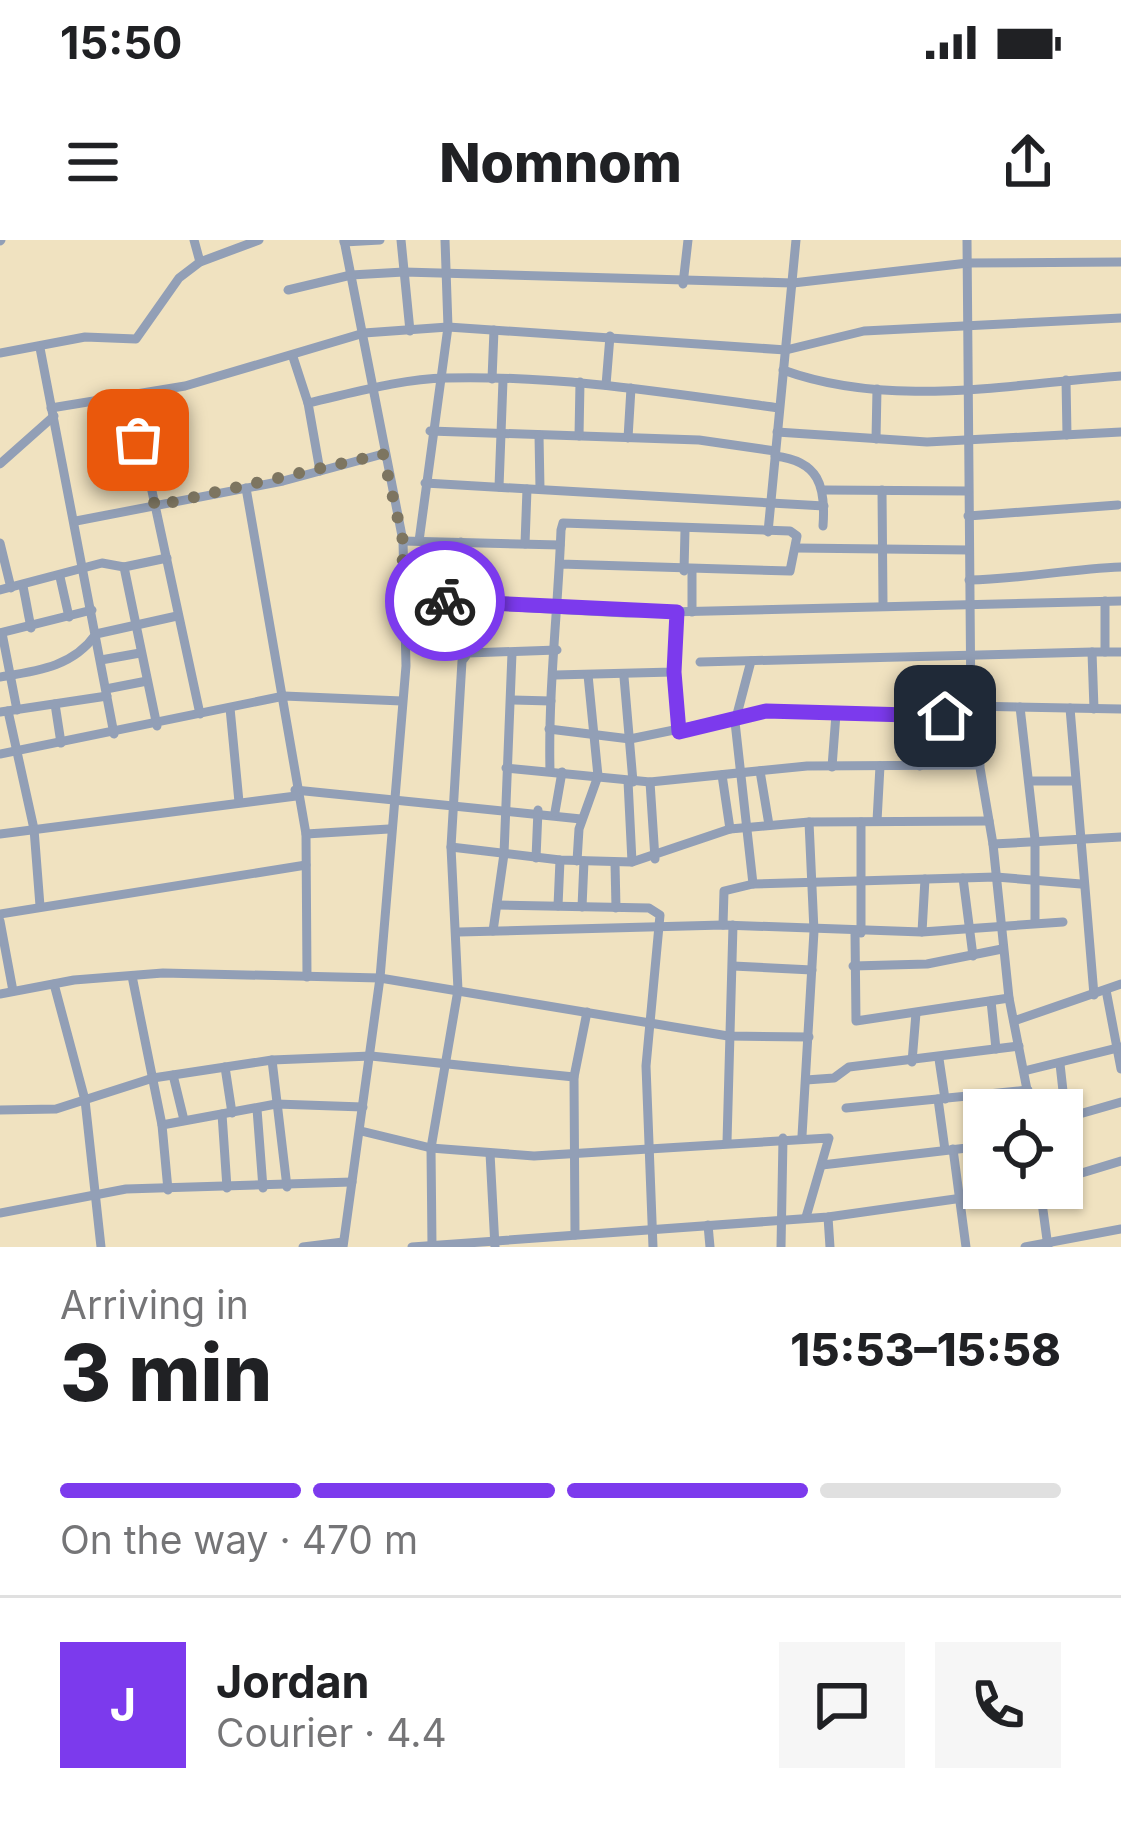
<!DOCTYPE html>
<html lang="en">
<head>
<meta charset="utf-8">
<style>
  :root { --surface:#fff; --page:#f6f6f6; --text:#202124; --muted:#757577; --line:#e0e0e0; --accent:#7c3aed }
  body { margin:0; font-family:Inter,sans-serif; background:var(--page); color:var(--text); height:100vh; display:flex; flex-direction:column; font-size:45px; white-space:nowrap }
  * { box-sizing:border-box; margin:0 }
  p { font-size:39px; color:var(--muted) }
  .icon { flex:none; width:66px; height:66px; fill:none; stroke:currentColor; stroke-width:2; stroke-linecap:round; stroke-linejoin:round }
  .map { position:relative; height:1007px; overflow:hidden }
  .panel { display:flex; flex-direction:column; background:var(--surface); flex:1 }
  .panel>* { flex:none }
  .tools { position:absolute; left:963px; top:849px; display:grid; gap:24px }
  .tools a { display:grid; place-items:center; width:120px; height:120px; border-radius:0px; background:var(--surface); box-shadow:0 3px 9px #0004; font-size:60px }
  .pin { position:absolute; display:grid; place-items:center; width:102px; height:102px; color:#fff; margin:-51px; border-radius:24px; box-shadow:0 6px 18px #0006 }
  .courier { position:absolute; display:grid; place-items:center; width:120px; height:120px; margin:-60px; border:9px solid #7c3aed; border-radius:50%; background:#fff; color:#222; box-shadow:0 3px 15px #0007 }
  .summary em { font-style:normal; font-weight:800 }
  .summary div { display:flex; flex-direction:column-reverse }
  .summary { display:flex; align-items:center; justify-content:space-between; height:204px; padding:0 60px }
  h1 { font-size:78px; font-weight:800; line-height:90px }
  .bar { display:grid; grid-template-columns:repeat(4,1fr); gap:18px 12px; align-content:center; height:144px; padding:0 60px }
  .bar i { height:15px; border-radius:9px; background:var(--line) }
  .bar .active { background:var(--accent) }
  .bar p { grid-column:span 4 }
  .line { display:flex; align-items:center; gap:30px; padding:0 60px; border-top:3px solid var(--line) }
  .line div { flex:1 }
  .round { display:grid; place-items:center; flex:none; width:126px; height:126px; border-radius:0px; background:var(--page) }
  .status { display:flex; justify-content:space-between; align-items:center; height:84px; padding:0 60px; background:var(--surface); direction:ltr }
  .status svg { height:33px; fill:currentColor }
  header { display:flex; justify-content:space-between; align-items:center; height:156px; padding:0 60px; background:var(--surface); font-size:54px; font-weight:800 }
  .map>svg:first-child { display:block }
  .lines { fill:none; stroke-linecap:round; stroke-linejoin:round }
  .minor { stroke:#929fb6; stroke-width:9 }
  .done { stroke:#7d7560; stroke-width:12; stroke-dasharray:0 21.6 }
  .route { stroke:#7c3aed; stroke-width:15 }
</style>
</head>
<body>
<div class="status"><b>15:50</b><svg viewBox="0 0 49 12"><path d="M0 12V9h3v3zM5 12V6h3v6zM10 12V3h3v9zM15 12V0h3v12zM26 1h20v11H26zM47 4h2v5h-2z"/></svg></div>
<header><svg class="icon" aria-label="menu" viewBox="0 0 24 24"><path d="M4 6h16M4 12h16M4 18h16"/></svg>Nomnom<svg class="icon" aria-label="share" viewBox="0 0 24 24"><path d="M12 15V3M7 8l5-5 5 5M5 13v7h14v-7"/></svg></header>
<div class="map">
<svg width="1121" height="1007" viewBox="0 0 1121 1007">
  <rect width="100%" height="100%" fill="#f0e2c0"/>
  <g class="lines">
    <g class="minor">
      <polyline points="194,0 200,22"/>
      <polyline points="401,0 410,91"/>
      <polyline points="967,0 971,475 993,604 1009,758 1031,870"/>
      <polyline points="0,1 1,0"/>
      <polyline points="344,2 380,0"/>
      <polyline points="683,44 688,0"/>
      <polyline points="288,50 351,35 404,32 793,43 968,23 1121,22"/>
      <polyline points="40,108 114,494"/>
      <polyline points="0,113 85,97 136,99 179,38 200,22 259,0"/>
      <polyline points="293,117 308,163"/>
      <path d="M783 130C890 169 1010 144 1121 136"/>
      <polyline points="492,139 494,90"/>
      <polyline points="1066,140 1067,195"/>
      <polyline points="606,145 610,96"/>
      <polyline points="95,161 127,185 144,214 200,474"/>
      <polyline points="51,168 185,146 364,93 448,87 786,110 864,91 1121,78"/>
      <polyline points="430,191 699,200 775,211"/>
      <polyline points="777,192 927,202 1121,192"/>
      <polyline points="539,195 540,249"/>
      <polyline points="579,196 580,142"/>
      <polyline points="628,198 631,148"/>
      <polyline points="876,199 877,149"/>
      <path d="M775 216C819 221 826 246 823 286"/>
      <polyline points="0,224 54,176"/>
      <path d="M320 231 308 163C353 153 400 139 446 138 558 135 669 153 779 168"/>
      <polyline points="425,243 824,266"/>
      <polyline points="499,247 503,140"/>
      <polyline points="246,248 306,594"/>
      <polyline points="825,250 968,251"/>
      <polyline points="882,250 883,363"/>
      <polyline points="968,276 1118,265"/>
      <polyline points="76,281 283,241 383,214"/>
      <polyline points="768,292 796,0"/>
      <polyline points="403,301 560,305"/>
      <polyline points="419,301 448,87 445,0"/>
      <polyline points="0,303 11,348"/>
      <polyline points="525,304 527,249"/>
      <polyline points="796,308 969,310"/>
      <polyline points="124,327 157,486"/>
      <polyline points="684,331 685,290"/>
      <polyline points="692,332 692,372"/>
      <polyline points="60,337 69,377"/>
      <path d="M969 340C1021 339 1069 329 1121 327"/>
      <polyline points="23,346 31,388"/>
      <polyline points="0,350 102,323 124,327 167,318"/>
      <polyline points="402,361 626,373 1121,361"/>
      <polyline points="1105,361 1105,412"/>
      <polyline points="458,362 461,302"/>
      <polyline points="0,393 92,370"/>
      <polyline points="2,393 17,470"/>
      <polyline points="101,420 140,413"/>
      <polyline points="751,421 735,482 753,644"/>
      <polyline points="700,422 1092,412"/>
      <polyline points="673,432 679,492"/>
      <polyline points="555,435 673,432 677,372"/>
      <path d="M0 437C37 431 73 427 96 394L177 376"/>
      <polyline points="624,437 633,542"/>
      <polyline points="106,449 147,441"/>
      <polyline points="513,460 551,461"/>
      <polyline points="55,464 61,503"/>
      <polyline points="971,466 1121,469"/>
      <polyline points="1020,467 1035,599 1035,683"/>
      <polyline points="230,468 239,562"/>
      <polyline points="1070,468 1094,755"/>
      <polyline points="1094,469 1092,412 1121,412"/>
      <polyline points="8,471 34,589 40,666"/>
      <polyline points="0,472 107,456"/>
      <polyline points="919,478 920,526"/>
      <polyline points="549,489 630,499 767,471 971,475"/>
      <polyline points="0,514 284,456 402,461"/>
      <polyline points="832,527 836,474"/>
      <polyline points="506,528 650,542 807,526 980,525"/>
      <path d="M550 531C548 451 558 370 561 290L563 283 790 291 797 296 790 331 560 324"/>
      <polyline points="760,531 769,585"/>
      <polyline points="722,535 730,589"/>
      <polyline points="628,541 632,622"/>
      <polyline points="1029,541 1075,541"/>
      <polyline points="650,542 655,619"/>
      <polyline points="295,550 581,579"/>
      <polyline points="555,572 562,532"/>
      <polyline points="877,581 880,526"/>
      <polyline points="861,582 861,693"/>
      <polyline points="0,594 296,556"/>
      <polyline points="993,604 1121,597"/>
      <polyline points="451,607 560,620 632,622 730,589 809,582 989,581"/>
      <polyline points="536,618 538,570"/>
      <polyline points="577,621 579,589 598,536 588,435"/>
      <polyline points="615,623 616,668"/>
      <polyline points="963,638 973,716"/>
      <polyline points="497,665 649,668 660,675 646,826 653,1007"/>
      <polyline points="558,666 560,620"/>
      <polyline points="582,667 584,621"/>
      <polyline points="0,674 306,625"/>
      <polyline points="0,681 13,751"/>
      <polyline points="723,685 724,651 753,644 996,637 1081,644"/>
      <polyline points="493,691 504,614 512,413"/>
      <polyline points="459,692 723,685 922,692 1063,682"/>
      <polyline points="855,692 856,781 1009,758"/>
      <polyline points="922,692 925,639"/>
      <polyline points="733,726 812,730"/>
      <polyline points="853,726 927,724 1002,709"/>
      <polyline points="132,736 162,885 168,950"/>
      <polyline points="307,737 306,594 389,589"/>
      <polyline points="54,744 85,860 101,1007"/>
      <polyline points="1106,750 1121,829"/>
      <polyline points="0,754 74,740 163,733 380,738 728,796 809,797"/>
      <polyline points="991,761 996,809"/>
      <polyline points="1014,781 1121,744"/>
      <polyline points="939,819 945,859"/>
      <polyline points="272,820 287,947"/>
      <polyline points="912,822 916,773"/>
      <polyline points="1060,824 1066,878"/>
      <polyline points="225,827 232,873"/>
      <polyline points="1024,831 1121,807"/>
      <polyline points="173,835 184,880"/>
      <polyline points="806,840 834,838 849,827 1019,806"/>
      <polyline points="938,859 945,910"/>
      <polyline points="846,868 1028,850"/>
      <polyline points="257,869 263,948"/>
      <polyline points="0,870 56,869 153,838 272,820 371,816 574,837"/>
      <polyline points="222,874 227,948"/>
      <polyline points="1062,879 1121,862"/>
      <polyline points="162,885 276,864 363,867"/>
      <polyline points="361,891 431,908 534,916 829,898 806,977"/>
      <polyline points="802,896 814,691 809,582"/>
      <polyline points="727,902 733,685"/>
      <polyline points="953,909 966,1007"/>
      <polyline points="490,913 495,1007"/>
      <polyline points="822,925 984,906"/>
      <polyline points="1062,939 1121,921"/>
      <polyline points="1040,948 1048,1007"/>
      <polyline points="0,973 126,949 352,942"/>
      <polyline points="828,977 830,1007"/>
      <polyline points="708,985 710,1007"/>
      <polyline points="575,995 574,837 587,772"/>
      <polyline points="432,1006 431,908 458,750 451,607 462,421 468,413 557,410"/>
      <polyline points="303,1007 343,1002"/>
      <polyline points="343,1007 380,738 406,426 403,301 344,0"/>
      <polyline points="412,1007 828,977 1033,948"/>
      <polyline points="781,1007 783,898"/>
      <polyline points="1025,1007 1121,989"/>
    </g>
  </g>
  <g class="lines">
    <polyline class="done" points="138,200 155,266 383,214 403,301 402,361 445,361"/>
    <polyline class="route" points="445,361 677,372 674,432 679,492 766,471 945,476"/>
  </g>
</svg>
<div class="tools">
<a><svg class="icon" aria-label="locate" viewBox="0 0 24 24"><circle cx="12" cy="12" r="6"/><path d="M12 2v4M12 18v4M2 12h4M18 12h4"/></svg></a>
</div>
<div class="pin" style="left:138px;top:200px;background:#ea580c"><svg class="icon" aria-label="bag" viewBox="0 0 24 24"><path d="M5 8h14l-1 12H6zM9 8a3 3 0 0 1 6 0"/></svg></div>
<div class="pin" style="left:945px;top:476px;background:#1f2937"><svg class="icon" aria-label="home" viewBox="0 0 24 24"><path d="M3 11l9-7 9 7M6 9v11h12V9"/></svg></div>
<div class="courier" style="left:445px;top:361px"><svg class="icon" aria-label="bike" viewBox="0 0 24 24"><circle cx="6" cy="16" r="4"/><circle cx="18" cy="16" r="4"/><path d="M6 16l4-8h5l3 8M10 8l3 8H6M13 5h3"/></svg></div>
</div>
<section class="panel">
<div class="summary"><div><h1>3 min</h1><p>Arriving in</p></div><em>15:53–15:58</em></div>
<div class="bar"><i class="active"></i><i class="active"></i><i class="active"></i><i></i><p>On the way · 470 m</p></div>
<div class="line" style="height:216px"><b class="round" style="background:var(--accent);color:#fff">J</b><div><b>Jordan</b><p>Courier · 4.4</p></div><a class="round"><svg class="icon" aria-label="chat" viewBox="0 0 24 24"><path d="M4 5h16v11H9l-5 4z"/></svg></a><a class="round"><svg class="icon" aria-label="phone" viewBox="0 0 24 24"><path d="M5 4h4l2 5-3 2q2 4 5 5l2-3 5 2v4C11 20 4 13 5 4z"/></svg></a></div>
</section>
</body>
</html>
